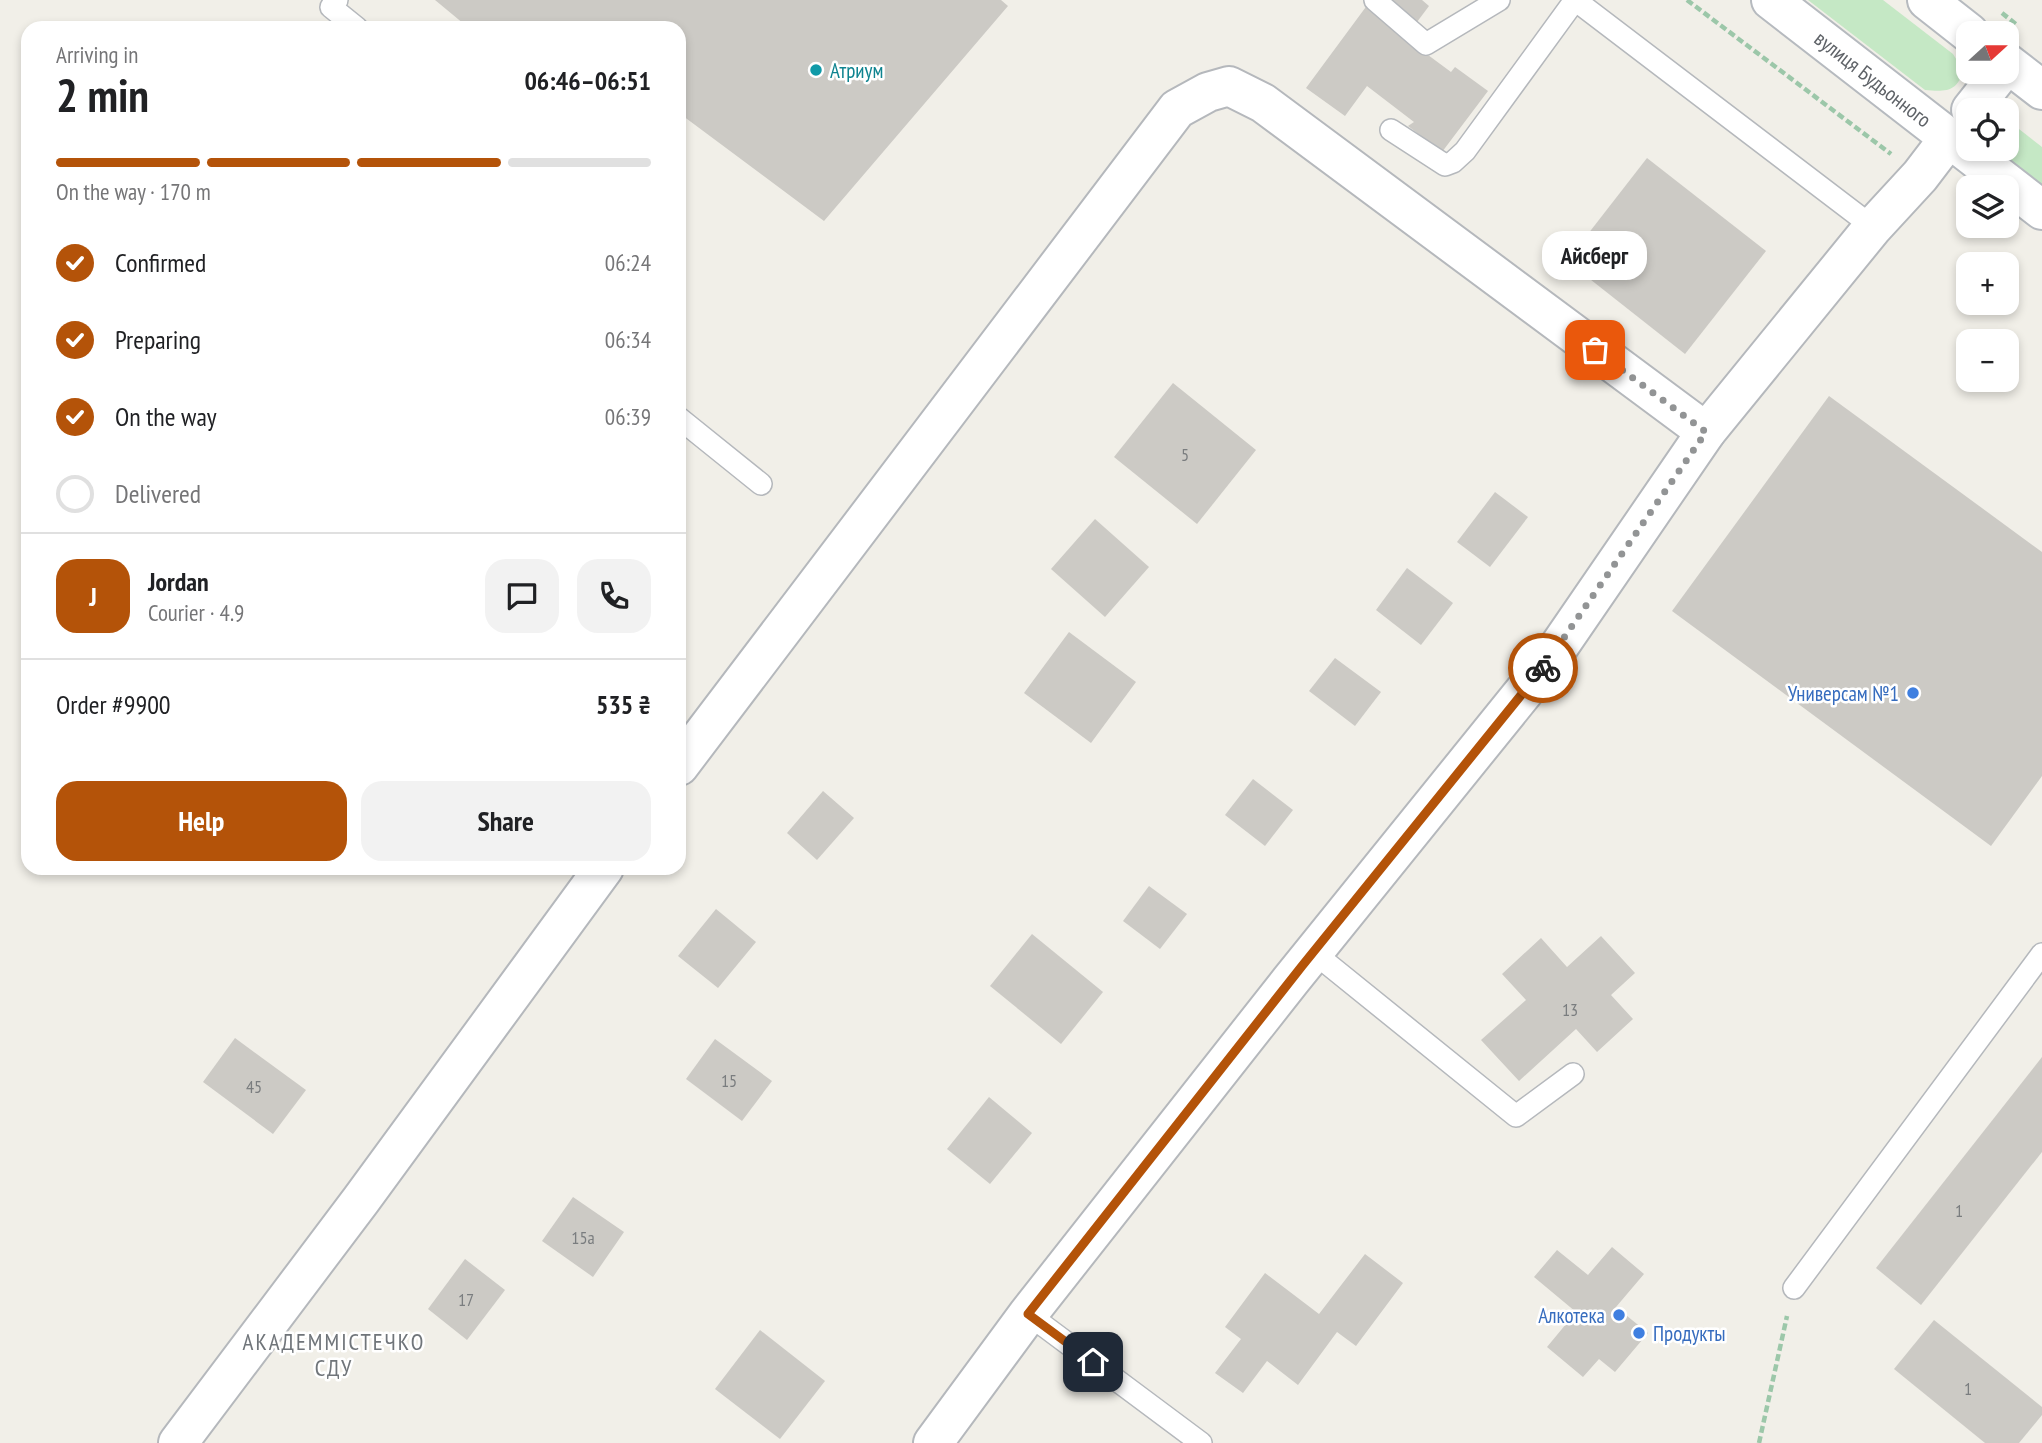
<!DOCTYPE html>
<html lang="en">
<head>
<meta charset="utf-8">
<style>
  :root { --surface:#fff; --page:#f2f2f2; --text:#202124; --muted:#757577; --line:#e0e0e0; --accent:#b45309 }
  body { margin:0; font-family:"PT Sans Narrow",sans-serif; background:var(--page); color:var(--text); height:100vh; display:flex; flex-direction:column; font-size:26px; white-space:nowrap }
  * { box-sizing:border-box; margin:0 }
  p { font-size:23px; color:var(--muted) }
  .icon { flex:none; width:38px; height:38px; fill:none; stroke:currentColor; stroke-width:2; stroke-linecap:round; stroke-linejoin:round }
  .map { position:relative; flex:1; overflow:hidden }
  .side { position:absolute; left:21px; top:21px; width:665px; height:854px; display:flex; flex-direction:column; background:var(--surface); border-radius:21px; box-shadow:0 4px 10px #0003 }
  .side>* { flex:none }
  .needle { width:46px; rotate:69deg }
  .tools { position:absolute; left:1956px; top:21px; display:grid; gap:14px }
  .tools a { display:grid; place-items:center; width:63px; height:63px; border-radius:14px; background:var(--surface); box-shadow:0 4px 10px #0003; font-size:35px }
  .pin { position:absolute; display:grid; place-items:center; width:60px; height:60px; color:#fff; margin:-30px; border-radius:14px; box-shadow:0 4px 10px #0006 }
  .courier { position:absolute; display:grid; place-items:center; width:70px; height:70px; margin:-35px; border:5px solid #b45309; border-radius:50%; background:#fff; color:#222; box-shadow:0 2px 9px #0007 }
  .bubble { position:absolute; height:49px; border-radius:21px; background:var(--surface); box-shadow:0 4px 10px #0003; font-size:23px; font-weight:700; line-height:49px; text-align:center }
  .head em { font-style:normal; font-weight:700 }
  .head div { display:flex; flex-direction:column-reverse }
  .head { display:flex; align-items:center; justify-content:space-between; height:119px; padding:0 35px }
  h1 { font-size:46px; font-weight:700; line-height:52px }
  .bar { display:grid; grid-template-columns:repeat(4,1fr); gap:10px 7px; align-content:center; height:84px; padding:0 35px }
  .bar i { height:9px; border-radius:5px; background:var(--line) }
  .bar .selected { background:var(--accent) }
  .bar p { grid-column:span 4 }
  .line { display:flex; align-items:center; gap:18px; padding:0 35px; border-top:2px solid var(--line) }
  .line div { flex:1 }
  .round { display:grid; place-items:center; flex:none; width:74px; height:74px; border-radius:21px; background:var(--page) }
  ol { padding:0 35px; list-style:none }
  li { display:flex; align-items:center; gap:21px; height:77px }
  li p { margin-inline-start:auto }
  li .icon { padding:7px; border-radius:50%; background:var(--accent); color:#fff; stroke-width:4 }
  li:last-child { color:var(--muted) }
  li i { width:38px; height:38px; border:4px solid var(--line); border-radius:50% }
  .button { display:flex; gap:14px; margin-top:auto; padding:14px 35px }
  .button a { flex:1; height:80px; border-radius:21px; background:var(--accent); color:#fff; font-size:28px; font-weight:700; line-height:80px; text-align:center }
  .button a+a { background:var(--page); color:var(--text) }
  .map>svg:first-child { display:block }
  .green { fill:#c5e8c5 }
  .building { fill:#cccac5 }
  .lines { fill:none; stroke-linecap:round; stroke-linejoin:round }
  .lane-casing { stroke:#b5b8bc; stroke-width:24 }
  .street-casing { stroke:#b5b8bc; stroke-width:42 }
  .secondary-casing { stroke:#b6babf; stroke-width:42 }
  .path { stroke:#9cc7a9; stroke-width:4.5; stroke-dasharray:7 3.5; stroke-linecap:butt }
  .lane { stroke:#fff; stroke-width:21 }
  .street { stroke:#fff; stroke-width:38 }
  .secondary { stroke:#fff; stroke-width:38 }
  .done { stroke:#929495; stroke-width:7; stroke-dasharray:0 12.6 }
  .route { stroke:#b45309; stroke-width:9 }
  .culture-dot { fill:#0f9aa8; stroke:#fff; stroke-width:2.5 }
  .shop-dot { fill:#3f7fe0; stroke:#fff; stroke-width:2.5 }
  .labels { text-anchor:middle; dominant-baseline:central; stroke-width:5; stroke-linejoin:round; paint-order:stroke }
  .number-label { font-size:18px; fill:#7a7d7f }
  .culture-label { font-size:21px; fill:#0d838f; stroke:#fff; text-anchor:start }
  .street-label { font-size:21px; fill:#5f6368; stroke:#fff }
  .shop-label { font-size:21px; fill:#366cbe; stroke:#fff; text-anchor:end }
  .neighbourhood-label { font-size:23px; letter-spacing:2px; fill:#70757a; stroke:#fff }
</style>
</head>
<body>
<div class="map">
<svg width="2042" height="1443" viewBox="0 0 2042 1443">
  <rect width="100%" height="100%" fill="#f1efe8"/>
  <g class="green">
    <path d="M1808 0H1883L1953 54 1963 70C1958 92 1945 92 1925 90Z"/>
    <polygon points="2007,122 2010,122 2042,147 2042,185 1995,149 2007,149"/>
  </g>
  <g class="building">
    <polygon points="435,0 1001,0 1008,6 824,221 679,113 679,28 461,28 464,24"/>
    <polygon points="1371,0 1422,0 1429,6 1405,38 1451,72 1455,67 1488,91 1442,152 1408,126 1414,122 1367,86 1345,116 1306,88"/>
    <polygon points="1647,158 1766,251 1685,354 1567,261"/>
    <polygon points="1173,383 1256,450 1197,524 1114,457"/>
    <polygon points="1829,396 2042,552 2042,776 1991,846 1672,611"/>
    <polygon points="1495,492 1528,517 1490,567 1457,542"/>
    <polygon points="1095,519 1149,567 1105,617 1051,569"/>
    <polygon points="1407,568 1453,603 1421,645 1376,610"/>
    <polygon points="1069,632 1136,682 1091,743 1024,693"/>
    <polygon points="1335,658 1381,692 1355,726 1309,691"/>
    <polygon points="1253,779 1293,810 1265,846 1225,815"/>
    <polygon points="823,791 854,818 817,860 787,833"/>
    <polygon points="1149,886 1187,914 1160,949 1123,921"/>
    <polygon points="716,909 756,942 718,988 678,956"/>
    <polygon points="1032,934 1103,992 1061,1044 990,986"/>
    <polygon points="1601,936 1635,973 1611,995 1633,1019 1597,1052 1576,1029 1519,1081 1481,1040 1526,1000 1502,974 1541,938 1567,967"/>
    <polygon points="235,1038 306,1090 273,1134 203,1082"/>
    <polygon points="715,1039 772,1081 742,1121 686,1079"/>
    <polygon points="2042,1057 2042,1152 1921,1305 1876,1268"/>
    <polygon points="989,1097 1032,1133 990,1184 947,1149"/>
    <polygon points="573,1197 624,1232 593,1277 542,1241"/>
    <polygon points="1612,1247 1644,1274 1616,1307 1648,1333 1615,1372 1599,1359 1583,1377 1547,1347 1576,1312 1534,1277 1557,1250 1588,1275"/>
    <polygon points="1365,1254 1403,1283 1356,1346 1337,1332 1298,1385 1267,1361 1243,1393 1215,1373 1241,1339 1225,1327 1265,1273 1319,1314"/>
    <polygon points="465,1259 505,1290 467,1340 428,1309"/>
    <polygon points="1934,1320 2042,1407 2042,1415 2019,1443 1985,1443 1894,1369"/>
    <polygon points="760,1330 825,1381 780,1439 715,1389"/>
  </g>
  <g class="lines">
    <defs>
      <g id="lane">
        <polyline points="337,0 331,7 357,28"/>
        <polyline points="1375,0 1426,44 1499,0"/>
        <polyline points="1575,0 1873,227"/>
        <polyline points="1391,130 1445,165 1453,162 1465,151 1575,0"/>
        <polyline points="679,418 761,484"/>
        <polyline points="1313,952 1516,1116 1573,1074"/>
        <polyline points="1794,1288 2042,954"/>
        <polyline points="1028,1314 1201,1443"/>
      </g>
      <g id="street">
        <polyline points="679,766 1177,109 1208,92 1229,86 1263,103 1706,432"/>
        <polyline points="178,1443 361,1200 604,868"/>
        <polyline points="933,1443 1028,1314 1291,980 1551,658 1706,432 1873,227 1920,176 1949,138"/>
      </g>
      <g id="secondary">
        <polyline points="1771,0 2042,210"/>
        <polyline points="1927,0 1969,33"/>
        <polyline points="2007,63 2042,90"/>
        <polyline points="1971,110 2001,72"/>
      </g>
    </defs>
    <use href="#lane" class="lane-casing"/>
    <use href="#street" class="street-casing"/>
    <use href="#secondary" class="secondary-casing"/>
    <g class="path">
      <polyline points="1687,0 1891,154"/>
      <polyline points="2002,13 2017,25"/>
      <polyline points="1759,1443 1787,1316"/>
    </g>
    <use href="#lane" class="lane"/>
    <use href="#street" class="street"/>
    <use href="#secondary" class="secondary"/>
  </g>
  <g class="lines">
    <polyline class="done" points="1543,668 1706,432 1595,350"/>
    <polyline class="route" points="1093,1362 1028,1314 1302,966 1543,668"/>
  </g>
  <circle class="culture-dot" cx="816" cy="70" r="7"/>
  <g class="shop-dot">
    <circle cx="1913" cy="693" r="7"/>
    <circle cx="1619" cy="1315" r="7"/>
    <circle cx="1639" cy="1333" r="7"/>
  </g>
  <g class="labels">
    <g class="number-label">
      <text x="1185" y="454">5</text>
      <text x="1570" y="1009">13</text>
      <text x="729" y="1080">15</text>
      <text x="254" y="1086">45</text>
      <text x="1959" y="1210">1</text>
      <text x="583" y="1237">15а</text>
      <text x="466" y="1299">17</text>
      <text x="1968" y="1388">1</text>
    </g>
    <g class="culture-label">
      <text x="830" y="70">Атриум</text>
    </g>
    <g class="street-label">
      <text transform="translate(1873 79) rotate(38)">вулиця Будьонного</text>
    </g>
    <g class="shop-label">
      <text x="1899" y="693">Универсам №1</text>
      <text x="1605" y="1315">Алкотека</text>
      <text x="1653" y="1333" text-anchor="start">Продукты</text>
    </g>
    <g class="neighbourhood-label">
      <text x="334" y="1341">АКАДЕММІСТЕЧКО<tspan x="334" dy="26">СДУ</tspan></text>
    </g>
  </g>
</svg>
<div class="tools">
<a><svg class="needle" viewBox="-14 -14 28 28"><path d="M0-13l5 13h-10z" fill="#e53935"/><path d="M0 13l5-13h-10z" fill="#757577"/></svg></a>
<a><svg class="icon" aria-label="locate" viewBox="0 0 24 24"><circle cx="12" cy="12" r="6"/><path d="M12 2v4M12 18v4M2 12h4M18 12h4"/></svg></a>
<a><svg class="icon" aria-label="layers" viewBox="0 0 24 24"><path d="M12 4l9 5-9 5-9-5zM3 14l9 5 9-5"/></svg></a>
<a>+</a>
<a>−</a>
</div>
<div class="pin" style="left:1595px;top:350px;background:#ea580c"><svg class="icon" aria-label="bag" viewBox="0 0 24 24"><path d="M5 8h14l-1 12H6zM9 8a3 3 0 0 1 6 0"/></svg></div>
<div class="pin" style="left:1093px;top:1362px;background:#1f2937"><svg class="icon" aria-label="home" viewBox="0 0 24 24"><path d="M3 11l9-7 9 7M6 9v11h12V9"/></svg></div>
<div class="courier" style="left:1543px;top:668px"><svg class="icon" aria-label="bike" viewBox="0 0 24 24"><circle cx="6" cy="16" r="4"/><circle cx="18" cy="16" r="4"/><path d="M6 16l4-8h5l3 8M10 8l3 8H6M13 5h3"/></svg></div>
<div class="bubble" style="left:1542px;top:231px;width:105px">Айсберг</div>
<section class="side">
<div class="head"><div><h1>2 min</h1><p>Arriving in</p></div><em>06:46–06:51</em></div>
<div class="bar"><i class="selected"></i><i class="selected"></i><i class="selected"></i><i></i><p>On the way · 170 m</p></div>
<ol>
<li><svg class="icon" aria-label="check" viewBox="0 0 24 24"><path d="M5 12l5 5 9-10"/></svg>Confirmed<p>06:24</p></li>
<li><svg class="icon" aria-label="check" viewBox="0 0 24 24"><path d="M5 12l5 5 9-10"/></svg>Preparing<p>06:34</p></li>
<li><svg class="icon" aria-label="check" viewBox="0 0 24 24"><path d="M5 12l5 5 9-10"/></svg>On the way<p>06:39</p></li>
<li><i></i>Delivered</li>
</ol>
<div class="line" style="height:126px"><b class="round" style="background:var(--accent);color:#fff">J</b><div><b>Jordan</b><p>Courier · 4.9</p></div><a class="round"><svg class="icon" aria-label="chat" viewBox="0 0 24 24"><path d="M4 5h16v11H9l-5 4z"/></svg></a><a class="round"><svg class="icon" aria-label="phone" viewBox="0 0 24 24"><path d="M5 4h4l2 5-3 2q2 4 5 5l2-3 5 2v4C11 20 4 13 5 4z"/></svg></a></div>
<div class="line" style="height:91px"><div>Order #9900</div><b>535 ₴</b></div>
<div class="button"><a>Help</a><a>Share</a></div>
</section>
</div>
</body>
</html>
